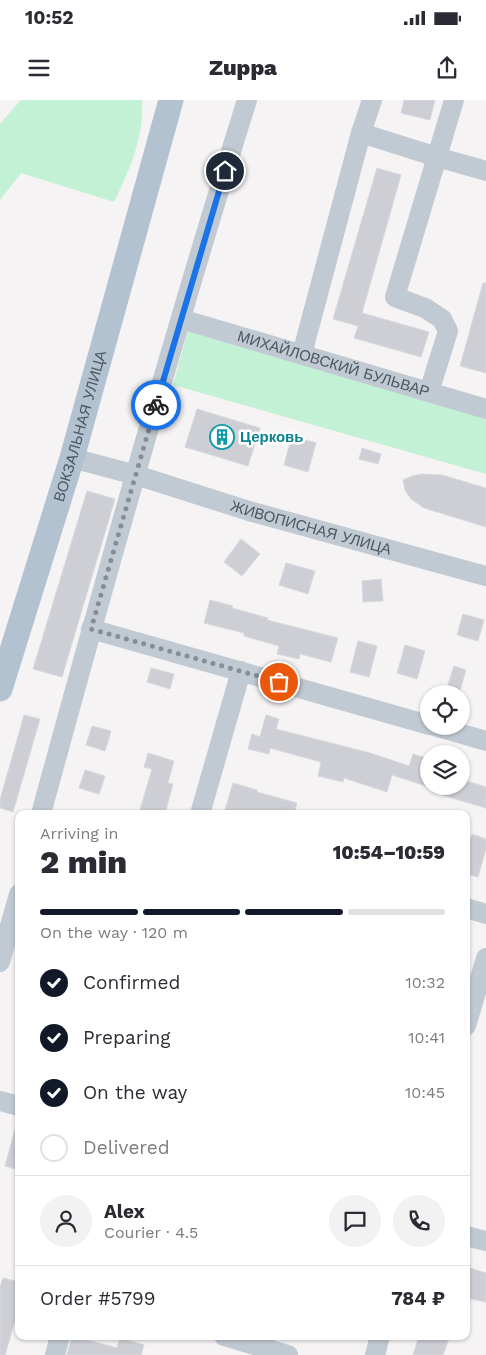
<!DOCTYPE html>
<html lang="en">
<head>
<meta charset="utf-8">
<style>
  :root { --surface:#fff; --page:#f2f2f3; --text:#2b2b33; --muted:#7c7c81; --line:#e1e1e2; --accent:#111827 }
  body { margin:0; font-family:"Work Sans",sans-serif; background:var(--page); color:var(--text); height:100vh; display:flex; flex-direction:column; font-size:19px; white-space:nowrap }
  * { box-sizing:border-box; margin:0 }
  p { font-size:16px; color:var(--muted) }
  .icon { flex:none; width:28px; height:28px; fill:none; stroke:currentColor; stroke-width:2; stroke-linecap:round; stroke-linejoin:round }
  .map { position:relative; flex:1; overflow:hidden }
  .panel { position:absolute; left:15px; top:710px; width:455px; height:530px; display:flex; flex-direction:column; background:var(--surface); border-radius:10px; box-shadow:0 1px 4px #0004 }
  .panel>* { flex:none }
  .buttons { position:absolute; left:420px; top:585px; display:grid; gap:10px }
  .buttons a { display:grid; place-items:center; width:50px; height:50px; border-radius:50%; background:var(--surface); box-shadow:0 1px 4px #0004; font-size:25px }
  .pin { position:absolute; display:grid; place-items:center; width:42px; height:42px; color:#fff; margin:-21px; border:2px solid #fff; border-radius:50%; box-shadow:0 1px 5px #0007 }
  .courier { position:absolute; display:grid; place-items:center; width:50px; height:50px; margin:-25px; border:4px solid #1a73e8; border-radius:50%; background:#fff; color:#222; box-shadow:0 1px 6px #0007 }
  .head em { font-style:normal; font-weight:800 }
  .head div { display:flex; flex-direction:column-reverse }
  .head { display:flex; align-items:center; justify-content:space-between; height:85px; padding:0 25px }
  h1 { font-size:32px; font-weight:800; line-height:38px }
  .bar { display:grid; grid-template-columns:repeat(4,1fr); gap:8px 5px; align-content:center; height:60px; padding:0 25px }
  .bar i { height:6px; border-radius:4px; background:var(--line) }
  .bar .selected { background:var(--accent) }
  .bar p { grid-column:span 4 }
  .line { display:flex; align-items:center; gap:12px; padding:0 25px; border-top:1px solid var(--line) }
  .line div { flex:1 }
  .round { display:grid; place-items:center; flex:none; width:52px; height:52px; border-radius:26px; background:var(--page) }
  ol { padding:0 25px; list-style:none }
  li { display:flex; align-items:center; gap:15px; height:55px }
  li p { margin-inline-start:auto }
  li .icon { padding:5px; border-radius:50%; background:var(--accent); color:#fff; stroke-width:4 }
  li:last-child { color:var(--muted) }
  li i { width:28px; height:28px; border:2px solid var(--line); border-radius:50% }
  .status { display:flex; justify-content:space-between; align-items:center; height:35px; padding:0 25px; background:var(--surface); direction:ltr }
  .status svg { height:14px; fill:currentColor }
  header { display:flex; justify-content:space-between; align-items:center; height:65px; padding:0 25px; background:var(--surface); font-size:22px; font-weight:800 }
  .map>svg:first-child { display:block }
  .green { fill:#c3f1d5 }
  .building { fill:#cdcfd5; stroke:#d7d9de }
  .lines { fill:none; stroke-linecap:round; stroke-linejoin:round }
  .minor { stroke:#c1cad2; stroke-width:20 }
  .major { stroke:#b3c2d1; stroke-width:25 }
  .done { stroke:#868d94; stroke-width:5; stroke-dasharray:0 9 }
  .route { stroke:#1a73e8; stroke-width:6 }
  .labels { text-anchor:middle; dominant-baseline:central; stroke-width:5; stroke-linejoin:round; paint-order:stroke }
  .street-label { font-size:15px; fill:#4a5661; stroke:#fff }
  .culture-label { font-size:15px; font-weight:bold; fill:#0d838f; stroke:#fff; text-anchor:start }
</style>
</head>
<body>
<div class="status"><b>10:52</b><svg viewBox="0 0 49 12"><path d="M0 12V9h3v3zM5 12V6h3v6zM10 12V3h3v9zM15 12V0h3v12zM26 1h20v11H26zM47 4h2v5h-2z"/></svg></div>
<header><svg class="icon" aria-label="menu" viewBox="0 0 24 24"><path d="M4 6h16M4 12h16M4 18h16"/></svg>Zuppa<svg class="icon" aria-label="share" viewBox="0 0 24 24"><path d="M12 15V3M7 8l5-5 5 5M5 13v7h14v-7"/></svg></header>
<div class="map">
<svg width="486" height="1255" viewBox="0 0 486 1255">
  <rect width="100%" height="100%" fill="#f5f3f3"/>
  <g class="green">
    <path d="M21 0H142C144 38 130 69 114 102L21 73 0 100V24Z"/>
    <polygon points="188,230 486,316 486,374 173,285"/>
  </g>
  <g class="building">
    <polygon points="404,0 435,0 430,20 401,13"/>
    <polygon points="377,68 401,75 362,213 429,232 421,257 354,238 358,226 333,219"/>
    <polygon points="483,183 486,183 486,273 460,266"/>
    <polygon points="197,309 260,328 248,366 185,347"/>
    <polygon points="292,336 316,343 308,372 284,365"/>
    <polygon points="362,348 381,354 378,364 359,359"/>
    <polygon points="422,374 442,375 486,388 486,427 424,408 411,399 405,390 403,380 412,376"/>
    <polygon points="87,391 115,399 62,577 33,569"/>
    <polygon points="241,439 260,454 242,476 224,462"/>
    <polygon points="286,463 315,471 308,494 279,485"/>
    <polygon points="381,479 383,501 363,502 362,481"/>
    <polygon points="210,500 233,506 232,508 268,518 267,520 338,538 331,562 300,554 299,559 277,554 279,546 244,536 244,533 204,523"/>
    <polygon points="463,514 484,520 478,541 457,535"/>
    <polygon points="358,541 377,546 369,577 350,572"/>
    <polygon points="405,545 425,551 417,579 397,573"/>
    <polygon points="454,566 466,570 459,594 445,594"/>
    <polygon points="151,568 174,574 170,589 147,582"/>
    <polygon points="24,615 40,619 13,712 0,708 0,700"/>
    <polygon points="266,615 279,619 276,629 370,653 409,666 413,654 429,659 429,687 392,675 387,692 344,678 343,682 318,676 321,662 270,648 269,654 248,649 252,634 260,637"/>
    <polygon points="92,626 111,631 105,651 86,645"/>
    <polygon points="148,653 174,661 168,683 173,684 165,714 153,714 140,710 152,669 144,667"/>
    <polygon points="85,670 105,676 99,694 79,688"/>
    <polygon points="461,679 486,687 486,708 442,695 444,686 461,686"/>
    <polygon points="233,683 257,690 257,692 297,703 294,714 238,714 225,710"/>
    <polygon points="472,734 486,739 486,749 478,777 466,774 466,752"/>
    <polygon points="15,1029 19,1030 19,1070 5,1066"/>
    <polygon points="470,1168 486,1173 486,1202 466,1198 466,1183"/>
    <polygon points="3,1178 19,1182 19,1217 16,1217 5,1255 0,1255 0,1187"/>
    <polygon points="72,1236 117,1248 120,1238 144,1245 141,1255 67,1255"/>
    <polygon points="419,1236 450,1236 443,1255 413,1255"/>
  </g>
  <g class="lines">
    <g class="minor">
      <polyline points="361,33 437,57 486,71"/>
      <path id="s1" d="M181 219 486 309"/>
      <polyline points="302,254 361,33 372,0"/>
      <polyline points="429,292 448,231 442,219 425,208 395,197 454,0"/>
      <path id="s2" d="M72 358 136 375 249 411 486 476"/>
      <polyline points="91,529 429,625"/>
      <polyline points="434,626 486,641"/>
      <path d="M41 714C106 475 173 236 247 0"/>
      <polyline points="200,714 241,571"/>
      <polyline points="466,808 486,814"/>
      <polyline points="0,862 19,794"/>
      <polyline points="466,926 486,858"/>
      <polyline points="0,1001 19,1006"/>
      <polyline points="466,1136 486,1141"/>
      <polyline points="224,1236 288,1255"/>
      <polyline points="55,1255 60,1236"/>
      <polyline points="375,1255 380,1236"/>
    </g>
    <path class="major" id="s3" d="M0 589 72 358 171 0"/>
  </g>
  <g class="lines">
    <polyline class="done" points="156,305 91,529 279,582"/>
    <polyline class="route" points="156,305 225,71"/>
  </g>
  <defs>
    <symbol id="building-ring" viewBox="-11 -11 22 22"><circle r="9.5" fill="#fff" stroke="#0f9aa8" stroke-width="1.5"/><path d="M-4-6H4V6H1V3H-1V6H-4ZM-2.5-4.3h1.7v1.8h-1.7ZM.8-4.3h1.7v1.8H.8ZM-2.5-1h1.7V.8h-1.7ZM.8-1h1.7V.8H.8Z" fill="#0f9aa8"/></symbol>
  </defs>
  <g fill-rule="evenodd">
    <use href="#building-ring" x="208" y="323" width="28" height="28"/>
  </g>
  <g class="labels">
    <g class="street-label">
      <text stroke="none"><textPath href="#s1" startOffset="159">МИХАЙЛОВСКИЙ БУЛЬВАР</textPath></text>
      <text stroke="none"><textPath href="#s3" startOffset="275">ВОКЗАЛЬНАЯ УЛИЦА</textPath></text>
      <text stroke="none"><textPath href="#s2" startOffset="249">ЖИВОПИСНАЯ УЛИЦА</textPath></text>
    </g>
    <g class="culture-label">
      <text x="240" y="337">Церковь</text>
    </g>
  </g>
</svg>
<div class="buttons">
<a><svg class="icon" aria-label="locate" viewBox="0 0 24 24"><circle cx="12" cy="12" r="6"/><path d="M12 2v4M12 18v4M2 12h4M18 12h4"/></svg></a>
<a><svg class="icon" aria-label="layers" viewBox="0 0 24 24"><path d="M12 4l9 5-9 5-9-5zM3 14l9 5 9-5"/></svg></a>
</div>
<div class="pin" style="left:279px;top:582px;background:#ea580c"><svg class="icon" aria-label="bag" viewBox="0 0 24 24"><path d="M5 8h14l-1 12H6zM9 8a3 3 0 0 1 6 0"/></svg></div>
<div class="pin" style="left:225px;top:71px;background:#1f2937"><svg class="icon" aria-label="home" viewBox="0 0 24 24"><path d="M3 11l9-7 9 7M6 9v11h12V9"/></svg></div>
<div class="courier" style="left:156px;top:305px"><svg class="icon" aria-label="bike" viewBox="0 0 24 24"><circle cx="6" cy="16" r="4"/><circle cx="18" cy="16" r="4"/><path d="M6 16l4-8h5l3 8M10 8l3 8H6M13 5h3"/></svg></div>
<section class="panel">
<div class="head"><div><h1>2 min</h1><p>Arriving in</p></div><em>10:54–10:59</em></div>
<div class="bar"><i class="selected"></i><i class="selected"></i><i class="selected"></i><i></i><p>On the way · 120 m</p></div>
<ol>
<li><svg class="icon" aria-label="check" viewBox="0 0 24 24"><path d="M5 12l5 5 9-10"/></svg>Confirmed<p>10:32</p></li>
<li><svg class="icon" aria-label="check" viewBox="0 0 24 24"><path d="M5 12l5 5 9-10"/></svg>Preparing<p>10:41</p></li>
<li><svg class="icon" aria-label="check" viewBox="0 0 24 24"><path d="M5 12l5 5 9-10"/></svg>On the way<p>10:45</p></li>
<li><i></i>Delivered</li>
</ol>
<div class="line" style="height:90px"><a class="round"><svg class="icon" aria-label="person" viewBox="0 0 24 24"><circle cx="12" cy="8" r="4"/><path d="M4 21q1-7 8-7t8 7"/></svg></a><div><b>Alex</b><p>Courier · 4.5</p></div><a class="round"><svg class="icon" aria-label="chat" viewBox="0 0 24 24"><path d="M4 5h16v11H9l-5 4z"/></svg></a><a class="round"><svg class="icon" aria-label="phone" viewBox="0 0 24 24"><path d="M5 4h4l2 5-3 2q2 4 5 5l2-3 5 2v4C11 20 4 13 5 4z"/></svg></a></div>
<div class="line" style="height:65px"><div>Order #5799</div><b>784 ₽</b></div>
</section>
</div>
</body>
</html>
